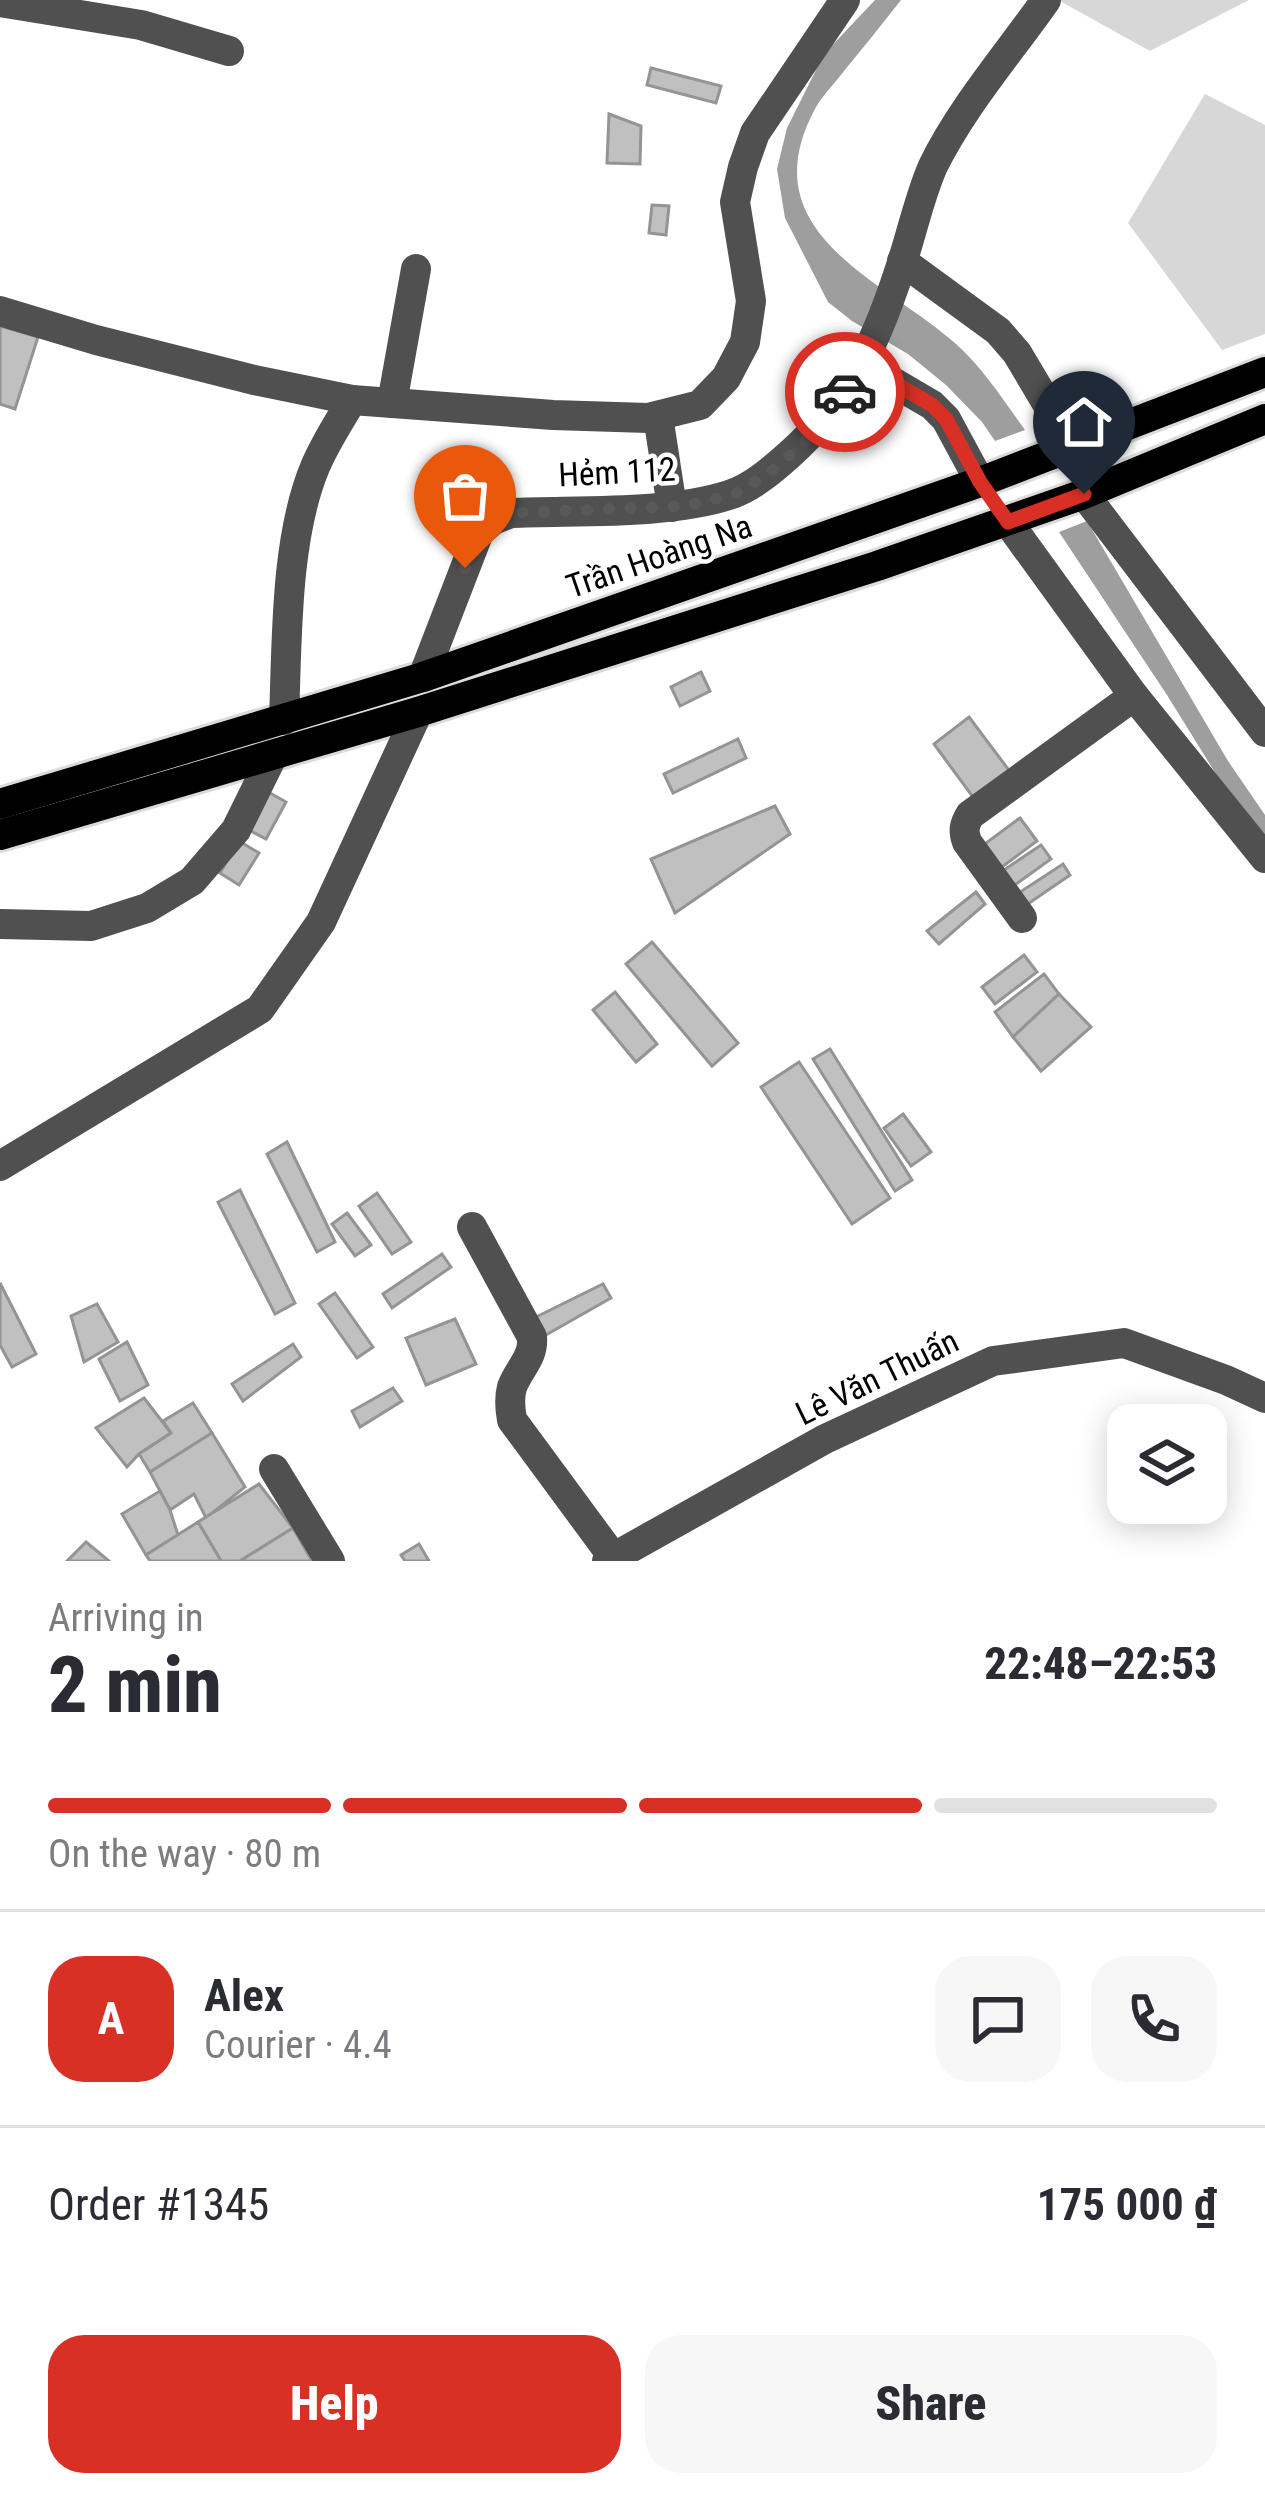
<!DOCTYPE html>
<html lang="en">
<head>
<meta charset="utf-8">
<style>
  :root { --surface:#fff; --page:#f7f7f7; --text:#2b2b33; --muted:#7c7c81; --line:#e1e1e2; --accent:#d93025 }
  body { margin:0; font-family:"Roboto Condensed",sans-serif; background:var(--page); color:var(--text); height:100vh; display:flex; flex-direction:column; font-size:45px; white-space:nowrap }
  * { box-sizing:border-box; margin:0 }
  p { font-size:39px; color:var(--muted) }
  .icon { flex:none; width:66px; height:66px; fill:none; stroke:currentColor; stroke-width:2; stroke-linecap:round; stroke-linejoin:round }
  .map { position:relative; height:1561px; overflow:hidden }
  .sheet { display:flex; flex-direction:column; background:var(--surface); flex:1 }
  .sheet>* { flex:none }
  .controls { position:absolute; left:1107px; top:1404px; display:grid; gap:24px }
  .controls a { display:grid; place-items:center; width:120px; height:120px; border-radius:24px; background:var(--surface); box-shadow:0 6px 30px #0003; font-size:60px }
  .pin { position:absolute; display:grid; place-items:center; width:102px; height:102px; color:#fff; margin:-123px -51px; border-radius:50% 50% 50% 0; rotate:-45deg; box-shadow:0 0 12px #0007 }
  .pin .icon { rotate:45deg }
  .courier { position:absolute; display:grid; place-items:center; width:120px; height:120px; margin:-60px; border:9px solid #d93025; border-radius:50%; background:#fff; color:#222; box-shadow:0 3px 15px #0007 }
  .headline em { font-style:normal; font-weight:800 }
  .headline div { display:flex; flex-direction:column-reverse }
  .headline { display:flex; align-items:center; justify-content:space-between; height:204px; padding:0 48px }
  h1 { font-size:78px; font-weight:800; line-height:90px }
  .bar { display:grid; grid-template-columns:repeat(4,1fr); gap:18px 12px; align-content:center; height:144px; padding:0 48px }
  .bar i { height:15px; border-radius:9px; background:var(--line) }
  .bar .active { background:var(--accent) }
  .bar p { grid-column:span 4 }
  .line { display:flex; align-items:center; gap:30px; padding:0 48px; border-top:3px solid var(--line) }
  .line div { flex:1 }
  .round { display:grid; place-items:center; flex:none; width:126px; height:126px; border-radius:36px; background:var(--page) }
  .button { display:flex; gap:24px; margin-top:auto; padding:24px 48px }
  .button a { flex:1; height:138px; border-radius:36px; background:var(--accent); color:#fff; font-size:48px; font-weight:800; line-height:138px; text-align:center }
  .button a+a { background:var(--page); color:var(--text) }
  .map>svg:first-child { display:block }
  .green { fill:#d7d7d7 }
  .water { fill:#9e9e9e }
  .building { fill:#c0c0c0; stroke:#949494; stroke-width:3 }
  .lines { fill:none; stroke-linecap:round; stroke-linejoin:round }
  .major-casing { stroke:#dbdbdb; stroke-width:36 }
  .minor { stroke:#505050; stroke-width:30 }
  .major { stroke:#000; stroke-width:30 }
  .done { stroke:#595959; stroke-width:12; stroke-dasharray:0 21.6 }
  .route { stroke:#d93025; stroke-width:15 }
  .labels { text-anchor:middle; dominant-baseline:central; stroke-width:9; stroke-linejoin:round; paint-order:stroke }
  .street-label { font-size:33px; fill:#000; stroke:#fff }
</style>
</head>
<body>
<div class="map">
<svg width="1265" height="1561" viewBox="0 0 1265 1561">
  <rect width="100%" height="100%" fill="#fff"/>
  <g class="green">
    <polygon points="1058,0 1249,0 1150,51"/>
    <polygon points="1205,94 1265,125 1265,334 1222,350 1128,223"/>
  </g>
  <g class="water">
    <path d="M875 0H901C882 24 863 48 844 71 835 83 823 95 816 107 747 233 883 279 956 344 983 368 1004 401 1025 430L995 441 982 422 946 385 908 354 852 321 828 302 785 218 777 169 787 128 824 54Z"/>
    <polygon points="1087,521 1228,761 1265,815 1265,845 1242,816 1167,695 1059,532"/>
  </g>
  <g class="building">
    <polygon points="651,68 721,86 716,103 647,85"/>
    <polygon points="609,114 641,126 640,164 607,163"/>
    <polygon points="652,205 669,206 666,235 649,233"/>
    <polygon points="0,326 38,337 15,409 0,404"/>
    <polygon points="701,672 710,691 680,706 671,687"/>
    <polygon points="969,717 1014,777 978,804 934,744"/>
    <polygon points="738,739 746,758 673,793 664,774"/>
    <polygon points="263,789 286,802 266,839 243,827"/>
    <polygon points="775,806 790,834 675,913 651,859"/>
    <polygon points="1020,818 1037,841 995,872 978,849"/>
    <polygon points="239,841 259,853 239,885 220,873"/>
    <polygon points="1041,845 1051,859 1012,887 1001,872"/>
    <polygon points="1063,864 1070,875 1022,908 1014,896"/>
    <polygon points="976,892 985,904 939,944 927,931"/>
    <polygon points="652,942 738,1043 712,1066 626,964"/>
    <polygon points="1024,955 1037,972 995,1004 982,987"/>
    <polygon points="1044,974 1059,994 1013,1037 995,1012"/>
    <polygon points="615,992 657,1044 636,1062 593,1010"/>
    <polygon points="1059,994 1091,1027 1041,1071 1013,1037"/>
    <polygon points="830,1049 912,1180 895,1191 813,1059"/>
    <polygon points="799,1062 890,1198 852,1224 761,1087"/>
    <polygon points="903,1114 931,1152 911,1166 884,1128"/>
    <polygon points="287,1142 335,1242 317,1252 267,1154"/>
    <polygon points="240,1190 295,1303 275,1314 218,1202"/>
    <polygon points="377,1193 411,1242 392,1254 359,1206"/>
    <polygon points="347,1213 371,1245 355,1256 332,1224"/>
    <polygon points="442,1254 451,1267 392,1308 383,1294"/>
    <polygon points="0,1283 36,1354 12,1367 0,1345"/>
    <polygon points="603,1284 611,1298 537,1340 526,1322"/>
    <polygon points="335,1293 373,1347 357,1358 319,1304"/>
    <polygon points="97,1304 118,1342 84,1362 71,1316"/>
    <polygon points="455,1319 476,1364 426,1385 406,1338"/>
    <polygon points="127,1342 148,1385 120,1401 99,1359"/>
    <polygon points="293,1344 301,1357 243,1401 232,1384"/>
    <polygon points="393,1388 402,1401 360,1427 352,1411"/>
    <polygon points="144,1398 171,1433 139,1454 127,1467 96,1428"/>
    <polygon points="193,1403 212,1433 150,1472 139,1454 171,1433 163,1421"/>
    <polygon points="212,1433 245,1487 206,1518 194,1494 170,1510 150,1472"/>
    <polygon points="259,1484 293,1528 240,1561 221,1561 198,1522"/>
    <polygon points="160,1491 170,1510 178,1535 146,1555 122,1514"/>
    <polygon points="198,1522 221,1561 150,1561 146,1555"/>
    <polygon points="293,1528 312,1561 240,1561"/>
    <polygon points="86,1542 109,1561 67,1561"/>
    <polygon points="419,1544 429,1561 405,1561 401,1555"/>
  </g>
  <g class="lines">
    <defs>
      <g id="major">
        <polyline points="0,804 423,677 980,482 1265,372"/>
        <polyline points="0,835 418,712 877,566 1084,494 1265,419"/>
      </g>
    </defs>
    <use href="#major" class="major-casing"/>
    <g class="minor">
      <polyline points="0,2 141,25 229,51"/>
      <polyline points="902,261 998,331 1017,353 1061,427"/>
      <polyline points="0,311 96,340 254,380 352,400 553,415 648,418 700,405 726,378 745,342 751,301 735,202 743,167 755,133 845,0"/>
      <polyline points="862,364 932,405 946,419 980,482"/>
      <polyline points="392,403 416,269"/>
      <polyline points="658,416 672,507"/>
      <polyline points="1084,494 1265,732"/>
      <polyline points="1008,522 1134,696 1265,858"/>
      <path d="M423 677 479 532 493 520 511 513C577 510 667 515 729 495 751 488 771 471 789 455 853 398 880 334 905 253 914 224 921 193 933 166 962 107 1008 54 1046 0"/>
      <path d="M284 720C287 642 285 539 315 467 325 443 339 422 352 400"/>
      <path d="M1022 918 967 842C963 831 964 825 970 815L1134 696"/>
      <polyline points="0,924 91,926 147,908 192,881 236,830 273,755"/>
      <polyline points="0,1166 260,1009 321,922 418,712"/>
      <path d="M472 1227 532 1337C534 1358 519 1368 512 1387 509 1398 510 1409 512 1420L616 1561"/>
      <polyline points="274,1469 330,1561"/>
      <polyline points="607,1561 825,1439 993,1361 1124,1343 1226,1380 1265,1398"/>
    </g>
    <use href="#major" class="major"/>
  </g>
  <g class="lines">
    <path class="done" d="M465 568C477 538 479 526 511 513L684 506 733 495 768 474 811 436 845 392"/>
    <polyline class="route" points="845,392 862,364 932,405 946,419 980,482 1008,522 1084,494"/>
  </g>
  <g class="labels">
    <g class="street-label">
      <text transform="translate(617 472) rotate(-3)">Hẻm 112</text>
      <text transform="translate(659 556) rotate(-19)">Trần Hoàng Na</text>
      <text transform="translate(877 1377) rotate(-26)">Lê Văn Thuấn</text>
    </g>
  </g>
</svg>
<div class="controls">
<a><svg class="icon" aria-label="layers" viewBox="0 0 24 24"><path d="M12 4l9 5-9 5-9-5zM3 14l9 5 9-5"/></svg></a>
</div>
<div class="pin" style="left:465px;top:568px;background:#ea580c"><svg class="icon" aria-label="bag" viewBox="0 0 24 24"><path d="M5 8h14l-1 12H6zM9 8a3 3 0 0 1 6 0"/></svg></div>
<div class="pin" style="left:1084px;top:494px;background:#1f2937"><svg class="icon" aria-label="home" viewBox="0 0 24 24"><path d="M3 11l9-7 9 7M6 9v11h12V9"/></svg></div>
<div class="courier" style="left:845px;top:392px"><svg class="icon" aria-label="car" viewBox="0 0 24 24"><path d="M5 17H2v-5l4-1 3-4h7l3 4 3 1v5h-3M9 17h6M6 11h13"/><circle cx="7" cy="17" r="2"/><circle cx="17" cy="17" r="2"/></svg></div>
</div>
<section class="sheet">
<div class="headline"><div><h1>2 min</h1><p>Arriving in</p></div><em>22:48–22:53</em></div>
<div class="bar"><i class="active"></i><i class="active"></i><i class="active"></i><i></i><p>On the way · 80 m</p></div>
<div class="line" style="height:216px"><b class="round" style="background:var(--accent);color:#fff">A</b><div><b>Alex</b><p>Courier · 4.4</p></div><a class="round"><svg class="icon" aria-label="chat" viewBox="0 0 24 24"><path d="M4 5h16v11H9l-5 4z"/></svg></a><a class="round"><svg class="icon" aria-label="phone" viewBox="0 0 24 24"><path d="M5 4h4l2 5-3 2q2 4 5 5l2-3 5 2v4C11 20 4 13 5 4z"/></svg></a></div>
<div class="line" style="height:156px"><div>Order #1345</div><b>175 000 ₫</b></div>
<div class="button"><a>Help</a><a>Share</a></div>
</section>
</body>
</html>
